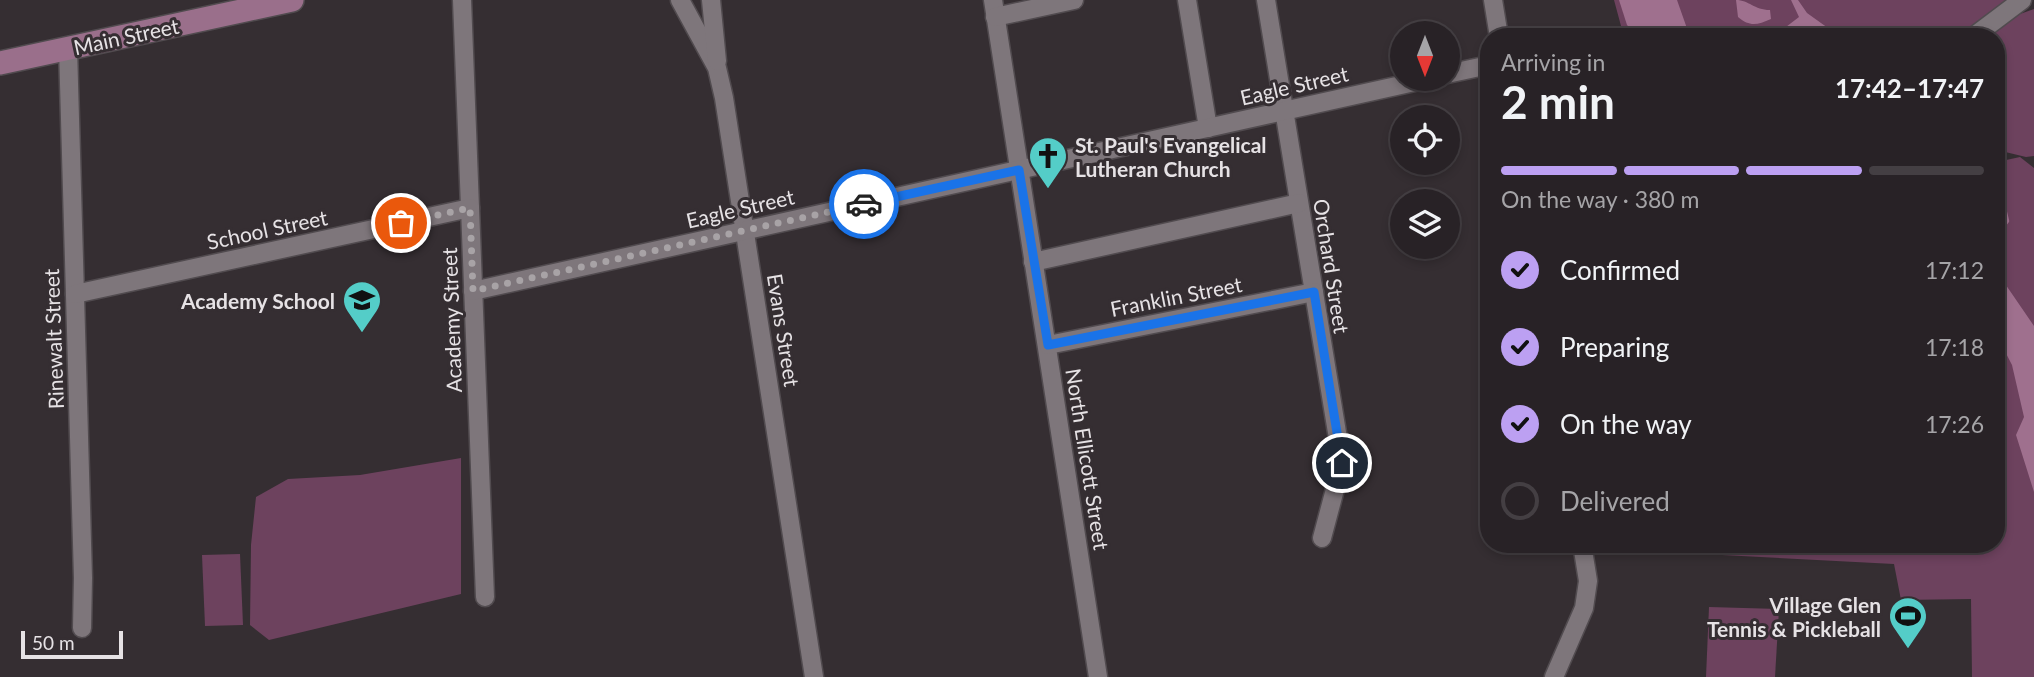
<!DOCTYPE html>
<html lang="en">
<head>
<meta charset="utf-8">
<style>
  :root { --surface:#282226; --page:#302a2e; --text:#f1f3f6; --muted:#a5a4a7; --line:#443f43; --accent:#bca0f2 }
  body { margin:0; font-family:Lato,sans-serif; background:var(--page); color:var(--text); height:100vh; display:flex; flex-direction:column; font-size:26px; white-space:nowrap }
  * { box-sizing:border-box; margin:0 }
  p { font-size:23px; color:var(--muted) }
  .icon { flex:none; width:38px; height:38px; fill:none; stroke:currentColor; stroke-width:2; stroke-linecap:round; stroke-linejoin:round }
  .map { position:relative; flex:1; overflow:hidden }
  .panel { position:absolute; left:1480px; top:28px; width:525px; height:525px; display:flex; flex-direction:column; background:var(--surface); border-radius:28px; box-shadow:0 4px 10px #0003,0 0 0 2px var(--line) }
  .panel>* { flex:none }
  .needle { width:46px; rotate:180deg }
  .controls { position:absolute; left:1390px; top:21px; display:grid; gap:14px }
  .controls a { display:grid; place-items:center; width:70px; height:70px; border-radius:50%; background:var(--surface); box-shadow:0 4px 10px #0003,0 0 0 2px var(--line); font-size:35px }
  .scale { position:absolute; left:21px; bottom:18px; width:102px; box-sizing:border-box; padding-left:7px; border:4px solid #e6e2e5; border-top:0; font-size:19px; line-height:24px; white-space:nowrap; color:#e6e2e5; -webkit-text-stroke:5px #352e32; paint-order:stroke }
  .pin { position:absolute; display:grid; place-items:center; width:60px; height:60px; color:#fff; margin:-30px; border:4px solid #fff; border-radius:50%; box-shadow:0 2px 7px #0007 }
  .courier { position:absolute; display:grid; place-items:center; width:70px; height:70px; margin:-35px; border:5px solid #1a73e8; border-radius:50%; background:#fff; color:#222; box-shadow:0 2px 9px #0007 }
  .headline em { font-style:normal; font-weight:700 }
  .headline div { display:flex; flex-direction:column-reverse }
  .headline { display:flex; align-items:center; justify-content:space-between; height:119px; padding:0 21px }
  h1 { font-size:46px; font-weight:700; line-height:52px }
  .bar { display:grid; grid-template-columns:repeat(4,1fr); gap:10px 7px; align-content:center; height:84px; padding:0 21px }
  .bar i { height:9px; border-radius:5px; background:var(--line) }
  .bar .selected { background:var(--accent) }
  .bar p { grid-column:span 4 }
  ol { padding:0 21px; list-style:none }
  li { display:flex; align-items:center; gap:21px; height:77px }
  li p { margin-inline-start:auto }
  li .icon { padding:7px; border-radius:50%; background:var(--accent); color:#111; stroke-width:4 }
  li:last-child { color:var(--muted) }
  li i { width:38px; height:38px; border:4px solid var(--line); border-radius:50% }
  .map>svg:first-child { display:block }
  .green { fill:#6d425e }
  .water { fill:#9f708e }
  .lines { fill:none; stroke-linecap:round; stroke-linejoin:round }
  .stream { stroke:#9f708e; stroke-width:4.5 }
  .minor-casing { stroke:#514b4f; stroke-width:21 }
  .major-casing { stroke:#514b4f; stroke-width:26 }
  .minor { stroke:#7e767b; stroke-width:18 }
  .major { stroke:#9a6f8b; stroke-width:23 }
  .done { stroke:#a8a3a6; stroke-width:7; stroke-dasharray:0 12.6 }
  .route { stroke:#1a73e8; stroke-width:9 }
  .labels { text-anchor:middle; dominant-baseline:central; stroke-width:6; stroke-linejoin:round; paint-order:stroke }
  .street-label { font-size:21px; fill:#e6e2e5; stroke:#352e32 }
  .poi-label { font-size:21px; font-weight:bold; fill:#e6e2e5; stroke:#352e32; text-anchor:end }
</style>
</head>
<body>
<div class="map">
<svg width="2034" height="677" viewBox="0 0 2034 677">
  <rect width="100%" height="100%" fill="#352e32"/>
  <g class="green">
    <polygon points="1614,0 2016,0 2020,14 2034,9 2034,156 2026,157 1997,150 1997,37 1624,37"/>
    <polygon points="2020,157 2034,168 2034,677 1972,677 1971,599 1901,600 1894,564 1722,555 1720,544 1925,544 1925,549 1997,544 1997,162"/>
    <polygon points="461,458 461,594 269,640 250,625 251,545 256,497 288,479 360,475"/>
    <polygon points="240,554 243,625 205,626 202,555"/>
    <polygon points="1709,607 1779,609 1775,677 1706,677"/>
  </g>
  <g class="water">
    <polygon points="1619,0 1677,0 1690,37 1639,37 1627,25"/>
    <path d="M1736 0C1749 0 1754 10 1770 10L1771 19C1757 25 1750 27 1738 17Z"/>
    <polygon points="1791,0 1798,0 1807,13 1828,28 1826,34 1829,37 1781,37 1782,30 1799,17"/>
    <polygon points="1997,272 2034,326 2034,492 2016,435 2024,417 2012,365 1997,336"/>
  </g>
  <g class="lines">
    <polyline class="stream" points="1997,179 2007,221 1997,234"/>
    <defs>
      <g id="minor">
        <polyline points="462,0 485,597"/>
        <polyline points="680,0 717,68 724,98 814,677"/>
        <polyline points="711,0 717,61"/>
        <polyline points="993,0 1098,677"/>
        <polyline points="1187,0 1208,128"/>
        <polyline points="1266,0 1342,463 1322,538"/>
        <polyline points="1493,0 1499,37"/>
        <polyline points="995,17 1074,0"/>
        <polyline points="1973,37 2022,0"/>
        <polyline points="68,48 83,578 82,628"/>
        <polyline points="1447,74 1489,65"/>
        <polyline points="1033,262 1299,203"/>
        <polyline points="473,291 1428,79"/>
        <polyline points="75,294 470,208"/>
        <polyline points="1048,345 1314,292"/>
        <polyline points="1554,677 1584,608 1588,581 1582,544"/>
      </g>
      <polyline id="major" points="0,63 292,0"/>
    </defs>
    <use href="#minor" class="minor-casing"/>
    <use href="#major" class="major-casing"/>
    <use href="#minor" class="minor"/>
    <use href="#major" class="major"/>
  </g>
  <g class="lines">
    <polyline class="done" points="401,223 470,208 473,291 864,204"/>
    <polyline class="route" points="864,204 1019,170 1048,345 1314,292 1342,463"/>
  </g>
  <defs>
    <symbol id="church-pin" viewBox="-11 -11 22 30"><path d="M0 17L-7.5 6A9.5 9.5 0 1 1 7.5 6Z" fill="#54cdc8" stroke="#352e32"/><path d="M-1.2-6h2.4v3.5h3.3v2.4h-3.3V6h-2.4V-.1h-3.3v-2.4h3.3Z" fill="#111"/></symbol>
    <symbol id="school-pin" viewBox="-11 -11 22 30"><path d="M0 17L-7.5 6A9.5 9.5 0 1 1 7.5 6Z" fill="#54cdc8" stroke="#352e32"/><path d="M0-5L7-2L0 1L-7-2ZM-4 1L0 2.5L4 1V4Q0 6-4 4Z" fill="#111"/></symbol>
    <symbol id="stadium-pin" viewBox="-11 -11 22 30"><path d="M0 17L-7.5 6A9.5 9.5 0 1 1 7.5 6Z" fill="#54cdc8" stroke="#352e32"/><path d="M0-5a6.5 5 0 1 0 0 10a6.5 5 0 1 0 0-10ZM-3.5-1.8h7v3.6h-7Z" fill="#111"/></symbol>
  </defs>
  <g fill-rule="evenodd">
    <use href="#church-pin" x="1026" y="134" width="44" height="60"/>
    <use href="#school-pin" x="340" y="278" width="44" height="60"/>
    <use href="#stadium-pin" x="1886" y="594" width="44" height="60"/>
  </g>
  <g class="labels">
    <g class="street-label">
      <text transform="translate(126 36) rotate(-12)">Main Street</text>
      <text transform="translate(1294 85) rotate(-13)">Eagle Street</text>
      <text transform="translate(740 208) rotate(-13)">Eagle Street</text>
      <text transform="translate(267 229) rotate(-12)">School Street</text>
      <text transform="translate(1332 266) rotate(81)">Orchard Street</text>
      <text transform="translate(1176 296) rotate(-11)">Franklin Street</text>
      <text transform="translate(451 320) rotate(-92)">Academy Street</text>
      <text transform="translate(784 330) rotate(81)">Evans Street</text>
      <text transform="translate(53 339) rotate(-92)">Rinewalt Street</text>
      <text transform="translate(1088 459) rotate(81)">North Ellicott Street</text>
    </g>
    <g class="poi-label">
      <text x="1075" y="144" text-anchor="start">St. Paul's Evangelical<tspan x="1075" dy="24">Lutheran Church</tspan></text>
      <text x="335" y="300">Academy School</text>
      <text x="1881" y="604">Village Glen<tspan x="1881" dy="24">Tennis &amp; Pickleball</tspan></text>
    </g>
  </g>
</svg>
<div class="controls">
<a><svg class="needle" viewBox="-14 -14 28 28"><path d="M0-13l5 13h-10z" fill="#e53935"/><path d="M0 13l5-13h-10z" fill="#a5a4a7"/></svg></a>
<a><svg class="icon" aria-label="locate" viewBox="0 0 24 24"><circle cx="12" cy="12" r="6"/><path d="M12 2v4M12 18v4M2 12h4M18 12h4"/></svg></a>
<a><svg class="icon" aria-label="layers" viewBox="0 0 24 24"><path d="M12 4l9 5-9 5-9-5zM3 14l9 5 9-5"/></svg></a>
</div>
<div class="scale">50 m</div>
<div class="pin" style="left:401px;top:223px;background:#ea580c"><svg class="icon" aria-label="bag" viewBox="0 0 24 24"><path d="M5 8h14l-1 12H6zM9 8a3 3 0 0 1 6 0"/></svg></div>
<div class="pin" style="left:1342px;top:463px;background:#1f2937"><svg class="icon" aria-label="home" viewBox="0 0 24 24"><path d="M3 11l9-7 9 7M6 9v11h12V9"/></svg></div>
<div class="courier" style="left:864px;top:204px"><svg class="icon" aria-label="car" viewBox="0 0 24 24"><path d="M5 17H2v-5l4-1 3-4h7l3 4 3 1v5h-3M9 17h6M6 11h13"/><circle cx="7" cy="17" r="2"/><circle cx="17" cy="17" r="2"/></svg></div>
<section class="panel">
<div class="headline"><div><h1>2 min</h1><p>Arriving in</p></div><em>17:42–17:47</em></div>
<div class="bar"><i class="selected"></i><i class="selected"></i><i class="selected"></i><i></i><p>On the way · 380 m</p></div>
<ol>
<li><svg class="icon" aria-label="check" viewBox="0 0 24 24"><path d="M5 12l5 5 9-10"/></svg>Confirmed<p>17:12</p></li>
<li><svg class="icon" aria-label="check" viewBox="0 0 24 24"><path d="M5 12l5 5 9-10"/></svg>Preparing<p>17:18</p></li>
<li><svg class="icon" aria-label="check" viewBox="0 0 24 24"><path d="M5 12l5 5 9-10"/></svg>On the way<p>17:26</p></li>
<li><i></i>Delivered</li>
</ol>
</section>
</div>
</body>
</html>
